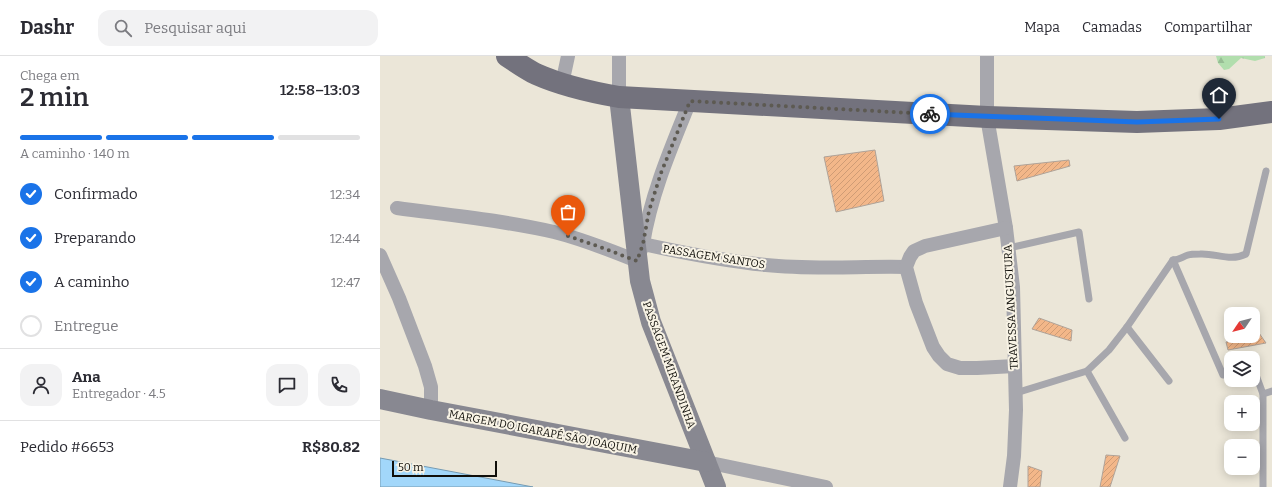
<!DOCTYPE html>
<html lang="pt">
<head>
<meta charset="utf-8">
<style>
  :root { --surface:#fff; --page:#f2f2f3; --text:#2b2b33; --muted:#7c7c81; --line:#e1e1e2; --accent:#1a73e8 }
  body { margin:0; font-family:Bitter,serif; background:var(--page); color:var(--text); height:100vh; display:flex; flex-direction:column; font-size:15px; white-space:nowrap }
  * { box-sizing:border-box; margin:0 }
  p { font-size:13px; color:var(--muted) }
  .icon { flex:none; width:22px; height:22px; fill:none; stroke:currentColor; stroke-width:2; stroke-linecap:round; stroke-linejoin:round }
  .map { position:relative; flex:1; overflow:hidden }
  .side { display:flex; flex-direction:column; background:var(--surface); width:380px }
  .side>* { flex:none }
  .needle { width:26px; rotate:235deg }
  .buttons { position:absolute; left:844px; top:251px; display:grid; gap:8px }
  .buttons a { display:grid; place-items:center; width:36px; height:36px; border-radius:8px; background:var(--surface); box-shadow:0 2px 10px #0003; font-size:20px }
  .scale { position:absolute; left:12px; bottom:10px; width:105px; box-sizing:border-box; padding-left:4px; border:2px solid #100f0a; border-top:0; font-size:11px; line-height:14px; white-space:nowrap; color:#100f0a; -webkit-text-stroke:3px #f8f3e5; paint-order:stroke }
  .pin { position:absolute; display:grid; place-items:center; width:34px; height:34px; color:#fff; margin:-41px -17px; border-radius:50% 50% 50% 0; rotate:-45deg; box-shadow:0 0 4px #0007 }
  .pin .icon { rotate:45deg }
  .courier { position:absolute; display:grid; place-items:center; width:40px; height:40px; margin:-20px; border:3px solid #1a73e8; border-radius:50%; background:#fff; color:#222; box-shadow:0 1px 5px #0007 }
  .head em { font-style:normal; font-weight:600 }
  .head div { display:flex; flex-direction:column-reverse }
  .head { display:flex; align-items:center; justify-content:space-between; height:68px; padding:0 20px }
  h1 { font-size:26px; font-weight:600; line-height:30px }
  .bar { display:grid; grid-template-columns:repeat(4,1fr); gap:6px 4px; align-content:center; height:48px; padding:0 20px }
  .bar i { height:5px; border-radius:3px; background:var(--line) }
  .bar .active { background:var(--accent) }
  .bar p { grid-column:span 4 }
  .line { display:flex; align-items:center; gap:10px; padding:0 20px; border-top:1px solid var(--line) }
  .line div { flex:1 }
  .round { display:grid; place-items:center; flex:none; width:42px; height:42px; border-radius:12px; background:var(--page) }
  ol { padding:0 20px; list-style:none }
  li { display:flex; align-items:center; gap:12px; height:44px }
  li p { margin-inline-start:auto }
  li .icon { padding:4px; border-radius:50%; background:var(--accent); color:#fff; stroke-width:4 }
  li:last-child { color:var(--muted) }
  li i { width:22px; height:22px; border:2px solid var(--line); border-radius:50% }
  header { display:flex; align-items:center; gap:24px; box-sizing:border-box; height:56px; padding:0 20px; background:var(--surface); border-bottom:1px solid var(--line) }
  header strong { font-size:19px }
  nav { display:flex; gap:22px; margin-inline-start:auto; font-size:14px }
  .search { width:280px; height:36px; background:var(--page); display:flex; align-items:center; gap:10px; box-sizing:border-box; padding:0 14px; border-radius:12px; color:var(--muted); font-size:15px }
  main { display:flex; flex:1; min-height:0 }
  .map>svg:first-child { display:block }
  .forest { fill:url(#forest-firs) }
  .water { fill:#a2d7fa; stroke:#769bb2 }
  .building { fill:url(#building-hatch); stroke:#afa399 }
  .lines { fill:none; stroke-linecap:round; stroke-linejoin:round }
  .lane { stroke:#a7a7ad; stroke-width:7 }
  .street { stroke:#a7a7ad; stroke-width:14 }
  .secondary { stroke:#888891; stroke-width:20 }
  .primary { stroke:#73727d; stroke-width:22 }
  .done { stroke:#5d5a52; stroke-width:4; stroke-dasharray:0 7.2 }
  .route { stroke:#1a73e8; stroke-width:5 }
  .labels { text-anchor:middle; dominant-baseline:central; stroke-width:4; stroke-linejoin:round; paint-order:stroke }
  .street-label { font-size:11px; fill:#100f0a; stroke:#f8f3e5 }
</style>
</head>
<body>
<header>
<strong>Dashr</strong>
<div class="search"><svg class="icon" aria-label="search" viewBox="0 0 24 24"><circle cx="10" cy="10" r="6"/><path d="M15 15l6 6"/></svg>Pesquisar aqui</div>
<nav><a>Mapa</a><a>Camadas</a><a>Compartilhar</a></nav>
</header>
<main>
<section class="side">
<div class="head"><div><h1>2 min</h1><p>Chega em</p></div><em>12:58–13:03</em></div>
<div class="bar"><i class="active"></i><i class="active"></i><i class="active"></i><i></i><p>A caminho · 140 m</p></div>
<ol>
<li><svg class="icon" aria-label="check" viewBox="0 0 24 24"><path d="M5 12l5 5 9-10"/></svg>Confirmado<p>12:34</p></li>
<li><svg class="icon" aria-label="check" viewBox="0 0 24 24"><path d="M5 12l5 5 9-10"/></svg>Preparando<p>12:44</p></li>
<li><svg class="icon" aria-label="check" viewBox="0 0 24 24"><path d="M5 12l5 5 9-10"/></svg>A caminho<p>12:47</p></li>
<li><i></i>Entregue</li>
</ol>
<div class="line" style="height:72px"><a class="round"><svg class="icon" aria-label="person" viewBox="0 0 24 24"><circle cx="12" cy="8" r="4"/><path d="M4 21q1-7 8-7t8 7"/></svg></a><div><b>Ana</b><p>Entregador · 4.5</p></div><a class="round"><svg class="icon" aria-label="chat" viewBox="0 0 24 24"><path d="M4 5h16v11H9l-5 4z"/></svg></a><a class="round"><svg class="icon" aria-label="phone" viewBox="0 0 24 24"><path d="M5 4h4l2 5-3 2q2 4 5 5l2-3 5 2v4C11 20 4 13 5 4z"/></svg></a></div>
<div class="line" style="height:52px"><div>Pedido #6653</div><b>R$80.82</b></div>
</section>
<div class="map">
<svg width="892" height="431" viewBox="0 0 892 431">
  <defs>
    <pattern id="forest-firs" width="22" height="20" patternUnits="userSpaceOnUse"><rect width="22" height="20" fill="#b1dead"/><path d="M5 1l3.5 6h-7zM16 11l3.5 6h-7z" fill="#97bd94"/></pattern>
    <pattern id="building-hatch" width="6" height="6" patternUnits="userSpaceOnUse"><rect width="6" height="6" fill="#f3b789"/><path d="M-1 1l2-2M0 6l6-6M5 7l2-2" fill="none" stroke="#cf9c75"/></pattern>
  </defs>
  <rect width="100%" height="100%" fill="#ebe6d8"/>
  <polygon class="forest" points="836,0 885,0 885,2 875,5 861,2 849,13 844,14 838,7"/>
  <polygon class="water" points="0,402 153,431 0,431"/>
  <g class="building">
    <polygon points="495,94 504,145 456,156 444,101"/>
    <polygon points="689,104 690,110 637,125 634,110"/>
    <polygon points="659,262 692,274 691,285 652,273"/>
    <polygon points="879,277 886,287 848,294 846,286 868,280 873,280 873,278"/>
    <polygon points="726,399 740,400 730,431 720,431"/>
    <polygon points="648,410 662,415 660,431 648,431"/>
  </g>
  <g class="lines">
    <g class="lane">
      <polyline points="629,192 699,176 709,243"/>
      <polyline points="793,204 843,319 851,317"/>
      <polyline points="747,271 789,325"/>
      <polyline points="873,311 883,338"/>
      <polyline points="707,315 745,382"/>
      <path d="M636 337 707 315 729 294 747 271 793 204C799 204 802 201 808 199 811 198 816 198 820 198 836 197 850 206 866 198L886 115"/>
      <polyline points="883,431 883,338 892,335"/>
    </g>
    <g class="street">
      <polyline points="607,0 607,61 626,172 633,231 636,354 634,400 630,431"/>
      <polyline points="182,28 188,0"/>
      <polyline points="239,41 239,0"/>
      <path d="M17 152C69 159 122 164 174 176 202 183 230 194 257 205L263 188C304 197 344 205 386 209 432 214 480 210 526 211"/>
      <polyline points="626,172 545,190 534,195 530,201 526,211 536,247 553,291 559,300 567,308 580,312 597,312 635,310"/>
      <path d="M263 188C271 138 291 92 310 45"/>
      <polyline points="0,199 19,242 45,310 51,331 51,354"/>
      <polyline points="326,406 446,431"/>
    </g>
    <g class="secondary">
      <polyline points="239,41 260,225 271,266 336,431"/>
      <polyline points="0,343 51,354 326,406"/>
    </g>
    <path class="primary" d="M127 0C136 6 146 13 156 18 183 30 210 36 239 41L607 61 757 66 839 63 892 56"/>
  </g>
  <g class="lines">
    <polyline class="done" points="188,180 220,191 257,205 263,188 269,155 281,117 310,45 550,58"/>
    <polyline class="route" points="550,58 757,66 839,63"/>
  </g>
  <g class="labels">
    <g class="street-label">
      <text transform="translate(334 201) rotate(9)">PASSAGEM SANTOS</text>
      <text transform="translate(631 251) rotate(-93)">TRAVESSA ANGUSTURA</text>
      <text transform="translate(289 309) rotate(70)">PASSAGEM MIRANDINHA</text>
      <text transform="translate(163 376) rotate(11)">MARGEM DO IGARAPÉ SÃO JOAQUIM</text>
    </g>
  </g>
</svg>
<div class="buttons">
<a><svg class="needle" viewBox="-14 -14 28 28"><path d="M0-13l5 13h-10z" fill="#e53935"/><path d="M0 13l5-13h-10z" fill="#7c7c81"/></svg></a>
<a><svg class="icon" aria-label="layers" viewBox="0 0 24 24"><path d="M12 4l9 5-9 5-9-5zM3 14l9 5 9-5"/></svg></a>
<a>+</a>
<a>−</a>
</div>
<div class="scale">50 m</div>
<div class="pin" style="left:188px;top:180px;background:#ea580c"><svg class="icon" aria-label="bag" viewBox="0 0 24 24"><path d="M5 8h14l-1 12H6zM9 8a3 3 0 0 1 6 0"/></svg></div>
<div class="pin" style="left:839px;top:63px;background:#1f2937"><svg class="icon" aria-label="home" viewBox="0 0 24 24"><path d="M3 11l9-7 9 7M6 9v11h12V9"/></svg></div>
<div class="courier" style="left:550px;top:58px"><svg class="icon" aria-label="bike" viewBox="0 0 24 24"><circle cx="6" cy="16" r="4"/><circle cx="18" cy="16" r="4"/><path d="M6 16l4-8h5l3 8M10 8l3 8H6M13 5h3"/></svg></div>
</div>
</main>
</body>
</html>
